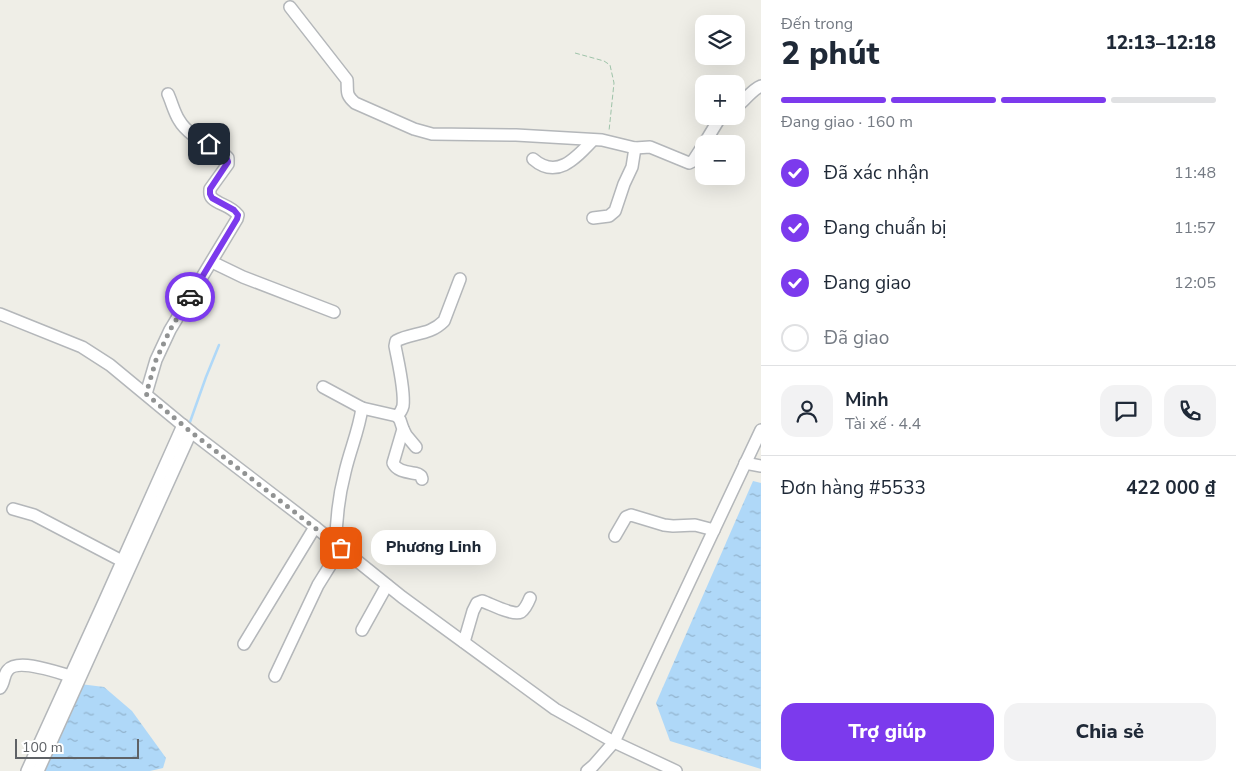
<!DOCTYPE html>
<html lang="vi">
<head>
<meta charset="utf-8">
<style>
  :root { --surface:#fff; --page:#f2f2f3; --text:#1f2937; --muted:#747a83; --line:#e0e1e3; --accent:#7c3aed }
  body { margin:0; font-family:"Nunito Sans",sans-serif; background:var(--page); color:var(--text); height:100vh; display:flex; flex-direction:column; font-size:19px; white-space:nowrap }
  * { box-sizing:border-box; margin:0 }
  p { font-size:16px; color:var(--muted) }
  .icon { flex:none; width:28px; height:28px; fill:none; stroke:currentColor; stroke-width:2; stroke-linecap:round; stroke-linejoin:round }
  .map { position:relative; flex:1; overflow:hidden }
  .details { display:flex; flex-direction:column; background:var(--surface); width:475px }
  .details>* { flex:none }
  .buttons { position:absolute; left:695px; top:15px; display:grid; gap:10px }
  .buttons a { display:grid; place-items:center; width:50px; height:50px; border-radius:10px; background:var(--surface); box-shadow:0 5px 20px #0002; font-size:25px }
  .scale { position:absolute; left:15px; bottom:12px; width:124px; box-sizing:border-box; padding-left:5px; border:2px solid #5f6266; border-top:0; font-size:14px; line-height:18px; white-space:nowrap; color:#5f6266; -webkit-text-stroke:4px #fff; paint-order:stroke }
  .pin { position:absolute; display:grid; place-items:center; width:42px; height:42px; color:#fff; margin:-21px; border-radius:10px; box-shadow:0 2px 8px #0006 }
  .courier { position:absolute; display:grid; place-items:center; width:50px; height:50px; margin:-25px; border:4px solid #7c3aed; border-radius:50%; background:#fff; color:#222; box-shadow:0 1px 6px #0007 }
  .bubble { position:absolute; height:35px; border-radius:15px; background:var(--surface); box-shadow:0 5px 20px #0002; font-size:16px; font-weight:800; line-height:35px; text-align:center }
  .headline em { font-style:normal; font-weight:800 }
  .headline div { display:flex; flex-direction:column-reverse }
  .headline { display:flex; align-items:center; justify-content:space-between; height:85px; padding:0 20px }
  h1 { font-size:32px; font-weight:800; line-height:38px }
  .bar { display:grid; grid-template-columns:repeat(4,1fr); gap:8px 5px; align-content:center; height:60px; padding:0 20px }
  .bar i { height:6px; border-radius:4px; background:var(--line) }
  .bar .active { background:var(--accent) }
  .bar p { grid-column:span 4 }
  .line { display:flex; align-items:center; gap:12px; padding:0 20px; border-top:1px solid var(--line) }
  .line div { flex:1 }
  .round { display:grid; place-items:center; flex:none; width:52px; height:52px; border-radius:15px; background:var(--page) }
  ol { padding:0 20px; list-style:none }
  li { display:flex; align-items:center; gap:15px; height:55px }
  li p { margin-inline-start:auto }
  li .icon { padding:5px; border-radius:50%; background:var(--accent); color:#fff; stroke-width:4 }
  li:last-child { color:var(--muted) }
  li i { width:28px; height:28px; border:2px solid var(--line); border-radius:50% }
  .cta { display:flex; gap:10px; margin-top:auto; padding:10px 20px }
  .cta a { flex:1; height:58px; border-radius:15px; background:var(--accent); color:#fff; font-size:20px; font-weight:800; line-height:58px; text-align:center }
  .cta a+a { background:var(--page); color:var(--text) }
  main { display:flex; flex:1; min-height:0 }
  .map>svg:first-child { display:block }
  .water { fill:url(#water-ripples) }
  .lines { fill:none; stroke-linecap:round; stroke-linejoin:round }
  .stream { stroke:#afd8f8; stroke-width:2.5 }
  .minor-casing { stroke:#b4b7ba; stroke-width:14 }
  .path { stroke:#9ec3a9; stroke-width:1; stroke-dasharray:5 2.5; stroke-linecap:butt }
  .minor { stroke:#fff; stroke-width:11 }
  .done { stroke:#919393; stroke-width:5; stroke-dasharray:0 9 }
  .route { stroke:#7c3aed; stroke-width:6 }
</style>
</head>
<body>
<main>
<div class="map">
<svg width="761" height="771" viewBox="0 0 761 771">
  <defs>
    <pattern id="water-ripples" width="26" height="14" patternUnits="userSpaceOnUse" patternTransform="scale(1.25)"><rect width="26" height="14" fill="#afd8f8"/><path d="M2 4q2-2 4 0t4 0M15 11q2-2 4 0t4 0" fill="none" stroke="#92b3cd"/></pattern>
  </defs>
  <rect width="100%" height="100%" fill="#efeee7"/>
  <g class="water">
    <polygon points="753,481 761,483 761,769 670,741 656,703"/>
    <polygon points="80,684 104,687 132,711 166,758 163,768 150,771 44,771 42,763"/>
  </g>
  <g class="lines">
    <polyline class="stream" points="190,422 206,377 219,345"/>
    <defs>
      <g id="minor">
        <path d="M290 7 347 80C348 92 345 94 355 103L414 129 432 134 516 135 602 140 635 148 650 147 689 163 693 161 704 144"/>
        <path d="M736 107C745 101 751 90 761 86"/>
        <polyline points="704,144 721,116"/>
        <path d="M533 159C557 180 576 158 593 140"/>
        <polyline points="593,218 609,216 615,211 624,184 632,167 635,148"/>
        <polyline points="212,262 243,277 334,312"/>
        <polyline points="0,314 82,347 110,365 191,432 315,527 402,597 555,709 614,742 676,771"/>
        <path d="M323 387 362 408 397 416C400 413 402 410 403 406 405 390 398 362 395 346L396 341C413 332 429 336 444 321L460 279"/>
        <path d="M146 394 156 360 170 330 237 219 238 215C230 205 219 205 212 198 209 195 210 193 210 189L228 164V158L225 155C210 145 188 136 179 120 174 112 172 103 168 94"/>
        <path d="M397 416 400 420 403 429 393 463C397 472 409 472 418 474L421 476 422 479"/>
        <polyline points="403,429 406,435 416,447"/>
        <polyline points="745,463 761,466"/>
        <polyline points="13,509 34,515 122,561"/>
        <polyline points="615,536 626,517 631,515 664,525 673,526 695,525 714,530"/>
        <path d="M336 544C336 520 339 495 345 472 350 450 359 430 362 408"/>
        <polyline points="362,630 387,585"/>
        <path d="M464 642 473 611 477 603 482 601C491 604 513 616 521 612 525 609 528 603 530 598"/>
        <polyline points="244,644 315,527"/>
        <polyline points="275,676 318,585 341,548"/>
        <path d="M0 688C5 682 3 675 8 670 18 658 56 672 70 676"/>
        <polyline points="27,771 104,602 183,425"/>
        <polyline points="38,771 191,432"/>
        <polyline points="587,771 593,766 614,742 761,430"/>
      </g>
    </defs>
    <use href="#minor" class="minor-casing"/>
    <polyline class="path" points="575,53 604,61 610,65 614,83 609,131"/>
    <use href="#minor" class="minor"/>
  </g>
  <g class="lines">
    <polyline class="done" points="190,297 170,330 156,360 146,394 191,432 341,548"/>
    <path class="route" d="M190 297 237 219 238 215 234 210 212 198 210 194V189L228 162C226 153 216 149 209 144"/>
  </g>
</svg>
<div class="buttons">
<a><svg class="icon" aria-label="layers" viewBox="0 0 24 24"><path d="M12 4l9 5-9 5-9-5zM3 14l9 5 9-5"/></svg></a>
<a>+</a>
<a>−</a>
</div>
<div class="scale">100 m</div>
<div class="pin" style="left:341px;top:548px;background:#ea580c"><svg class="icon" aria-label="bag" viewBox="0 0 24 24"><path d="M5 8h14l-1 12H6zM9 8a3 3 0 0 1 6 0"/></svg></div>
<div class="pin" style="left:209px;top:144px;background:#1f2937"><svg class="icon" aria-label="home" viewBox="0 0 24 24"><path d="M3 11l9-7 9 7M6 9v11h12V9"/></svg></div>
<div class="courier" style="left:190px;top:297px"><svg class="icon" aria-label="car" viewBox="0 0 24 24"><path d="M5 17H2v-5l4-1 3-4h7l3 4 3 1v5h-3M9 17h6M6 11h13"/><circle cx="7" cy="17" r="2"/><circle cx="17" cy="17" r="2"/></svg></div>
<div class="bubble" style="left:371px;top:530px;width:125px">Phương Linh</div>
</div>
<section class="details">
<div class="headline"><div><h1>2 phút</h1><p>Đến trong</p></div><em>12:13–12:18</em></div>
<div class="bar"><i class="active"></i><i class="active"></i><i class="active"></i><i></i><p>Đang giao · 160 m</p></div>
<ol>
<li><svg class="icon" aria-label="check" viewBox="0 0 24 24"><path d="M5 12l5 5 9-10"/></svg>Đã xác nhận<p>11:48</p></li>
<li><svg class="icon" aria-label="check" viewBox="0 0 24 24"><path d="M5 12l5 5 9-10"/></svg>Đang chuẩn bị<p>11:57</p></li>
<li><svg class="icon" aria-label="check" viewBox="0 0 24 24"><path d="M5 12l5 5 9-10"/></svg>Đang giao<p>12:05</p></li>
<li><i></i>Đã giao</li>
</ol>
<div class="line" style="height:90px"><a class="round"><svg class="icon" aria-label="person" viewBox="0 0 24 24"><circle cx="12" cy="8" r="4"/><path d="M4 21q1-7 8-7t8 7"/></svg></a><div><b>Minh</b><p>Tài xế · 4.4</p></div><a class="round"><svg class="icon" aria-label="chat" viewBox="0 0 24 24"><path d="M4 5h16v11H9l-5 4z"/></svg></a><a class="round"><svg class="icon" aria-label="phone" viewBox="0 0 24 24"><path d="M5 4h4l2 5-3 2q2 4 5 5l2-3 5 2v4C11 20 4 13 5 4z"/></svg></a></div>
<div class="line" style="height:65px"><div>Đơn hàng #5533</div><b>422 000 ₫</b></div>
<div class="cta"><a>Trợ giúp</a><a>Chia sẻ</a></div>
</section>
</main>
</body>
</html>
